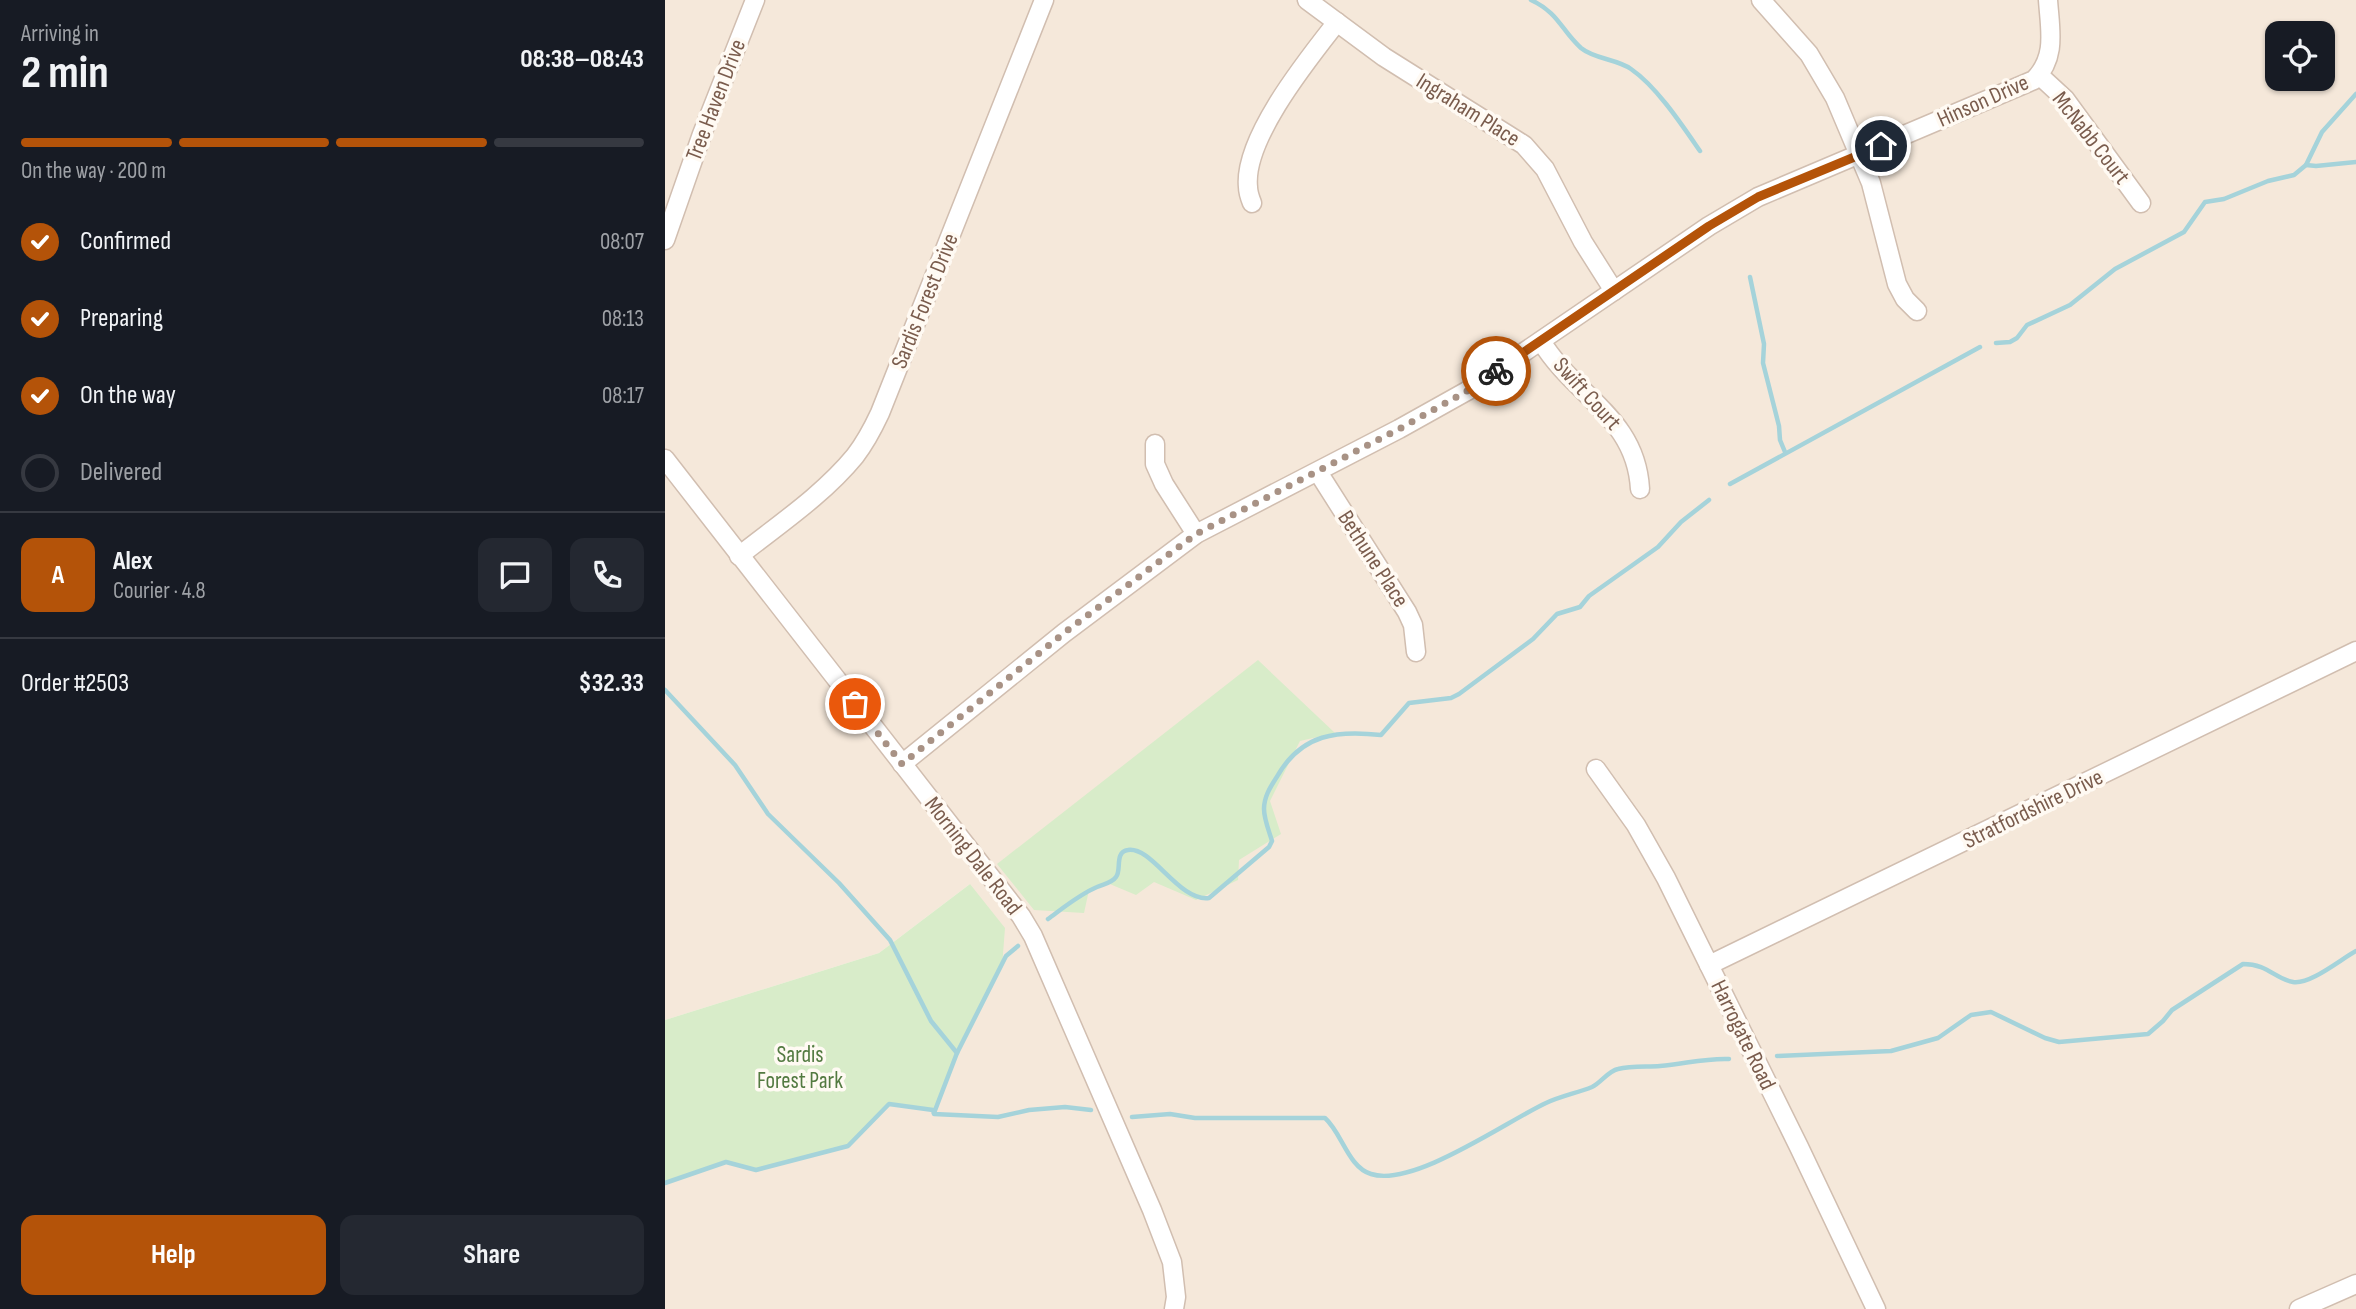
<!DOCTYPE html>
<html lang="en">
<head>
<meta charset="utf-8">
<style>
  :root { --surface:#171b24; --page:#242831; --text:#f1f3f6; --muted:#9ea1a6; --line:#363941; --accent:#b45309 }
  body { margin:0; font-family:"Sofia Sans Condensed",sans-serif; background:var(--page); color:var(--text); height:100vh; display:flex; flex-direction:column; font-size:26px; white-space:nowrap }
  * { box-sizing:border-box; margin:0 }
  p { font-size:23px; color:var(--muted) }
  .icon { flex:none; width:38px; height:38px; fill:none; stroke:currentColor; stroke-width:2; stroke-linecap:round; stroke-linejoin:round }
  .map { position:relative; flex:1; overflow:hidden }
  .sheet { display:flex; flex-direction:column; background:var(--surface); width:665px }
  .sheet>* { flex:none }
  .fabs { position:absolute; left:1600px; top:21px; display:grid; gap:14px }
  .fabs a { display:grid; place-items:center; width:70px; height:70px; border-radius:14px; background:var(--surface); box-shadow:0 2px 5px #0004; font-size:35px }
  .pin { position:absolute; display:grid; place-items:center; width:60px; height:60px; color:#fff; margin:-30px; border:4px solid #fff; border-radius:50%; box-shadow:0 2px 7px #0007 }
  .courier { position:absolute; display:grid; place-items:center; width:70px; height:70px; margin:-35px; border:5px solid #b45309; border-radius:50%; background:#fff; color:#222; box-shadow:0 2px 9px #0007 }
  .headline em { font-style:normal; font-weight:700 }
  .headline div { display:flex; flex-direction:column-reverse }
  .headline { display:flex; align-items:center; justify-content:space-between; height:119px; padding:0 21px }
  h1 { font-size:46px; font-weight:700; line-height:52px }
  .bar { display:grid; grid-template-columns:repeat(4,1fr); gap:10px 7px; align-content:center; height:84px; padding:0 21px }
  .bar i { height:9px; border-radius:5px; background:var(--line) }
  .bar .on { background:var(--accent) }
  .bar p { grid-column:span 4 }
  .line { display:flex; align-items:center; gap:18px; padding:0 21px; border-top:2px solid var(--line) }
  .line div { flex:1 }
  .round { display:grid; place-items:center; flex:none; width:74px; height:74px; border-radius:14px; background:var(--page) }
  ol { padding:0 21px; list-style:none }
  li { display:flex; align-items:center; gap:21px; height:77px }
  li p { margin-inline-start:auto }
  li .icon { padding:7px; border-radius:50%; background:var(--accent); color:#fff; stroke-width:4 }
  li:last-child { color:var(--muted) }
  li i { width:38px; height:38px; border:4px solid var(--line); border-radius:50% }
  .button { display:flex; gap:14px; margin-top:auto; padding:14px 21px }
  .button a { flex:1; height:80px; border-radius:14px; background:var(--accent); color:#fff; font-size:28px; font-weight:700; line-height:80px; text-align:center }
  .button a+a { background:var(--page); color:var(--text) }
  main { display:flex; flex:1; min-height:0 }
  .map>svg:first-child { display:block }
  .residential { fill:#f5e8da; fill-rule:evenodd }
  .green { fill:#d8ecc9 }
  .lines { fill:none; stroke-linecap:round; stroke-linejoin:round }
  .stream { stroke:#a5d3da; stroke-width:4.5 }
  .minor-casing { stroke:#d1beb0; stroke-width:21 }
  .minor { stroke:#fff; stroke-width:18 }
  .done { stroke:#a89285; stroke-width:7; stroke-dasharray:0 12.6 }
  .route { stroke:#b45309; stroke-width:9 }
  .labels { text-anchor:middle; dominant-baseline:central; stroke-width:7; stroke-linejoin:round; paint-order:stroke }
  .street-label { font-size:23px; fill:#7a5c4d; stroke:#fffaf3 }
  .park-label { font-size:23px; fill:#537a41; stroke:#fffaf3 }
</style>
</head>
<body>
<main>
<section class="sheet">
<div class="headline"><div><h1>2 min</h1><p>Arriving in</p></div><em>08:38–08:43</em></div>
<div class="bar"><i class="on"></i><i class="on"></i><i class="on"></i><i></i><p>On the way · 200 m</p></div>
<ol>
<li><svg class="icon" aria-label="check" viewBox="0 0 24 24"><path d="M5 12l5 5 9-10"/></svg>Confirmed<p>08:07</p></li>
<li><svg class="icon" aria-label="check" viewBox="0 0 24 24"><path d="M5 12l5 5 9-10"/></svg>Preparing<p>08:13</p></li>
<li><svg class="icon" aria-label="check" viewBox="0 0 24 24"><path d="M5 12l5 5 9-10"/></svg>On the way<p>08:17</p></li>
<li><i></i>Delivered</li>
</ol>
<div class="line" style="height:126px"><b class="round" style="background:var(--accent);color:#fff">A</b><div><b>Alex</b><p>Courier · 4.8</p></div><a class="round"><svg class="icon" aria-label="chat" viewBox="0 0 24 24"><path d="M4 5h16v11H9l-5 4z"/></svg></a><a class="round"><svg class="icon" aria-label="phone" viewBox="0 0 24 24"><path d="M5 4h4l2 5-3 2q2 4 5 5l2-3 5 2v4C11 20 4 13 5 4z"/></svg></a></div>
<div class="line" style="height:91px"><div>Order #2503</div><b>$32.33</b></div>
<div class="button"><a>Help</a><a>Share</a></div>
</section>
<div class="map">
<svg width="1691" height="1309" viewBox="0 0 1691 1309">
  <rect width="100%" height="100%" fill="#fdf6ec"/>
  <path class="residential" d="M0 0H1691V1309H0V1183L61 1162 91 1170 183 1146 224 1104 268 1110 269 1112 292 1053 305 884 214 953 0 1020ZM1612 33H1657V79H1612Z"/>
  <g class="green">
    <polygon points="593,660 670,733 635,741 605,801 616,834 574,860 573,880 531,900 489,882 471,895 440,882 424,890 419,913 369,910 332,864"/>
    <polygon points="305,884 340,928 337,967 292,1053 269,1114 268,1110 224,1104 183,1146 91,1170 61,1162 0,1183 0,1020 214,953"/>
  </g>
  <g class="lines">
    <g class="stream">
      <path d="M866 0C894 13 896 30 916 48 929 59 952 59 966 69 992 87 1017 125 1035 151"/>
      <polyline points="1641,165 1651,166 1691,162"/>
      <polyline points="1085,277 1099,344 1098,363 1114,426 1115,440 1120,452"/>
      <polyline points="1331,343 1345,342 1352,338 1362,325 1405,305 1450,269 1519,232 1540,202 1559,199 1603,181 1629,175 1641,165 1657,132 1691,94"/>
      <polyline points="1065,484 1315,347"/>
      <polyline points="0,690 70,765 103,814 174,883 225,940 266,1021 292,1053"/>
      <path d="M383 919C398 908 415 894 432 887 439 884 447 883 451 877 457 870 449 852 463 850 487 846 514 902 544 898L604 847 607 841C604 831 599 819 599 809 599 796 606 786 613 775 637 734 672 730 716 735L744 703 786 698 794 694 868 639 892 614 915 607 924 596 993 547 1016 522 1044 500"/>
      <path d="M1112 1056 1226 1051 1273 1038 1306 1015 1326 1012 1380 1038 1394 1042 1483 1034 1498 1021 1507 1010 1578 964C1603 964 1610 979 1628 982 1645 985 1676 959 1691 951"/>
      <polyline points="269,1113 292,1053 341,956 353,946"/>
      <path d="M467 1117 505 1114 530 1118H660C677 1133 683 1167 706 1174 748 1188 842 1121 881 1103 896 1096 912 1093 927 1087 936 1083 943 1071 953 1069 966 1066 982 1067 995 1066 1020 1064 1039 1058 1064 1059"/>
      <polyline points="0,1183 61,1162 91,1170 183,1146 224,1104 268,1110 269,1114 333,1117 364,1110 400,1107 426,1110"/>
    </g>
    <defs>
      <g id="minor">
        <polyline points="642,0 719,57 859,145 880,169 918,242 949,291"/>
        <polyline points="1096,0 1144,54 1170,98 1206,183 1232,284 1240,299 1252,311"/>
        <polyline points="1374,75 1400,99 1476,203"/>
        <path d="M587 203C585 198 583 193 583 187 578 139 643 59 672 22"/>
        <polyline points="0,240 37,134 90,0"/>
        <path d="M876 341C910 397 971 417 975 489"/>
        <polyline points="490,444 490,464 499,484 531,534"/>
        <polyline points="0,459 356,916 368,936 487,1210 507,1262 511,1297 509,1309"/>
        <polyline points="653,472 742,612 748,625 751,652"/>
        <path d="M74 556C113 525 158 495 190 456 200 443 208 428 215 413L379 0"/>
        <path d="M237 764 399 633 531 534 734 429 802 391 1044 226 1093 197 1369 80C1392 57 1385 30 1383 0"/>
        <polyline points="931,769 971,825 1001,878 1134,1147 1211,1309"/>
        <polyline points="1044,965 1691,651"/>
        <polyline points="1634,1309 1691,1284"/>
      </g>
    </defs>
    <use href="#minor" class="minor-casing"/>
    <use href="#minor" class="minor"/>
  </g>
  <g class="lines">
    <polyline class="done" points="190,704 237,764 399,633 531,534 734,429 802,391 831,371"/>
    <polyline class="route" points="831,371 1044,226 1093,197 1216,146"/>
  </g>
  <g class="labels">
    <g class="street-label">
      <text transform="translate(51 100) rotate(-69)">Tree Haven Drive</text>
      <text transform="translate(1318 101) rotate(-24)">Hinson Drive</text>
      <text transform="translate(803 110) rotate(32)">Ingraham Place</text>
      <text transform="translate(1426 138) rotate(52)">McNabb Court</text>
      <text transform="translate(260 301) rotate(-68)">Sardis Forest Drive</text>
      <text transform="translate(922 394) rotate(48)">Swift Court</text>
      <text transform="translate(708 559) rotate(57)">Bethune Place</text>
      <text transform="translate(1368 809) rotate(-26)">Stratfordshire Drive</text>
      <text transform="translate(308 856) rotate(52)">Morning Dale Road</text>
      <text transform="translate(1078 1035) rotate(64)">Harrogate Road</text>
    </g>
    <g class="park-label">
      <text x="135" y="1055">Sardis<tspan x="135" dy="26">Forest Park</tspan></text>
    </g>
  </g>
</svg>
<div class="fabs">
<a><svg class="icon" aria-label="locate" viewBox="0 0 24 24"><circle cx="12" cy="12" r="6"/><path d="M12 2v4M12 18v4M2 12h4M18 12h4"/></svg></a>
</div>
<div class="pin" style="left:190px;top:704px;background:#ea580c"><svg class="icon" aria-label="bag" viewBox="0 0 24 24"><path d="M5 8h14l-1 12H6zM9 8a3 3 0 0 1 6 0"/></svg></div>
<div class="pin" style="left:1216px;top:146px;background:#1f2937"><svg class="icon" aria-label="home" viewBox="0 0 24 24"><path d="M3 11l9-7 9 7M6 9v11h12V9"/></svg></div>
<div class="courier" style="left:831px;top:371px"><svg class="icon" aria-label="bike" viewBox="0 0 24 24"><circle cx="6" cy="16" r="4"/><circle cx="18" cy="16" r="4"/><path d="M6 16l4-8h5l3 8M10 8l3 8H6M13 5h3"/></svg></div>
</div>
</main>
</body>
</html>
